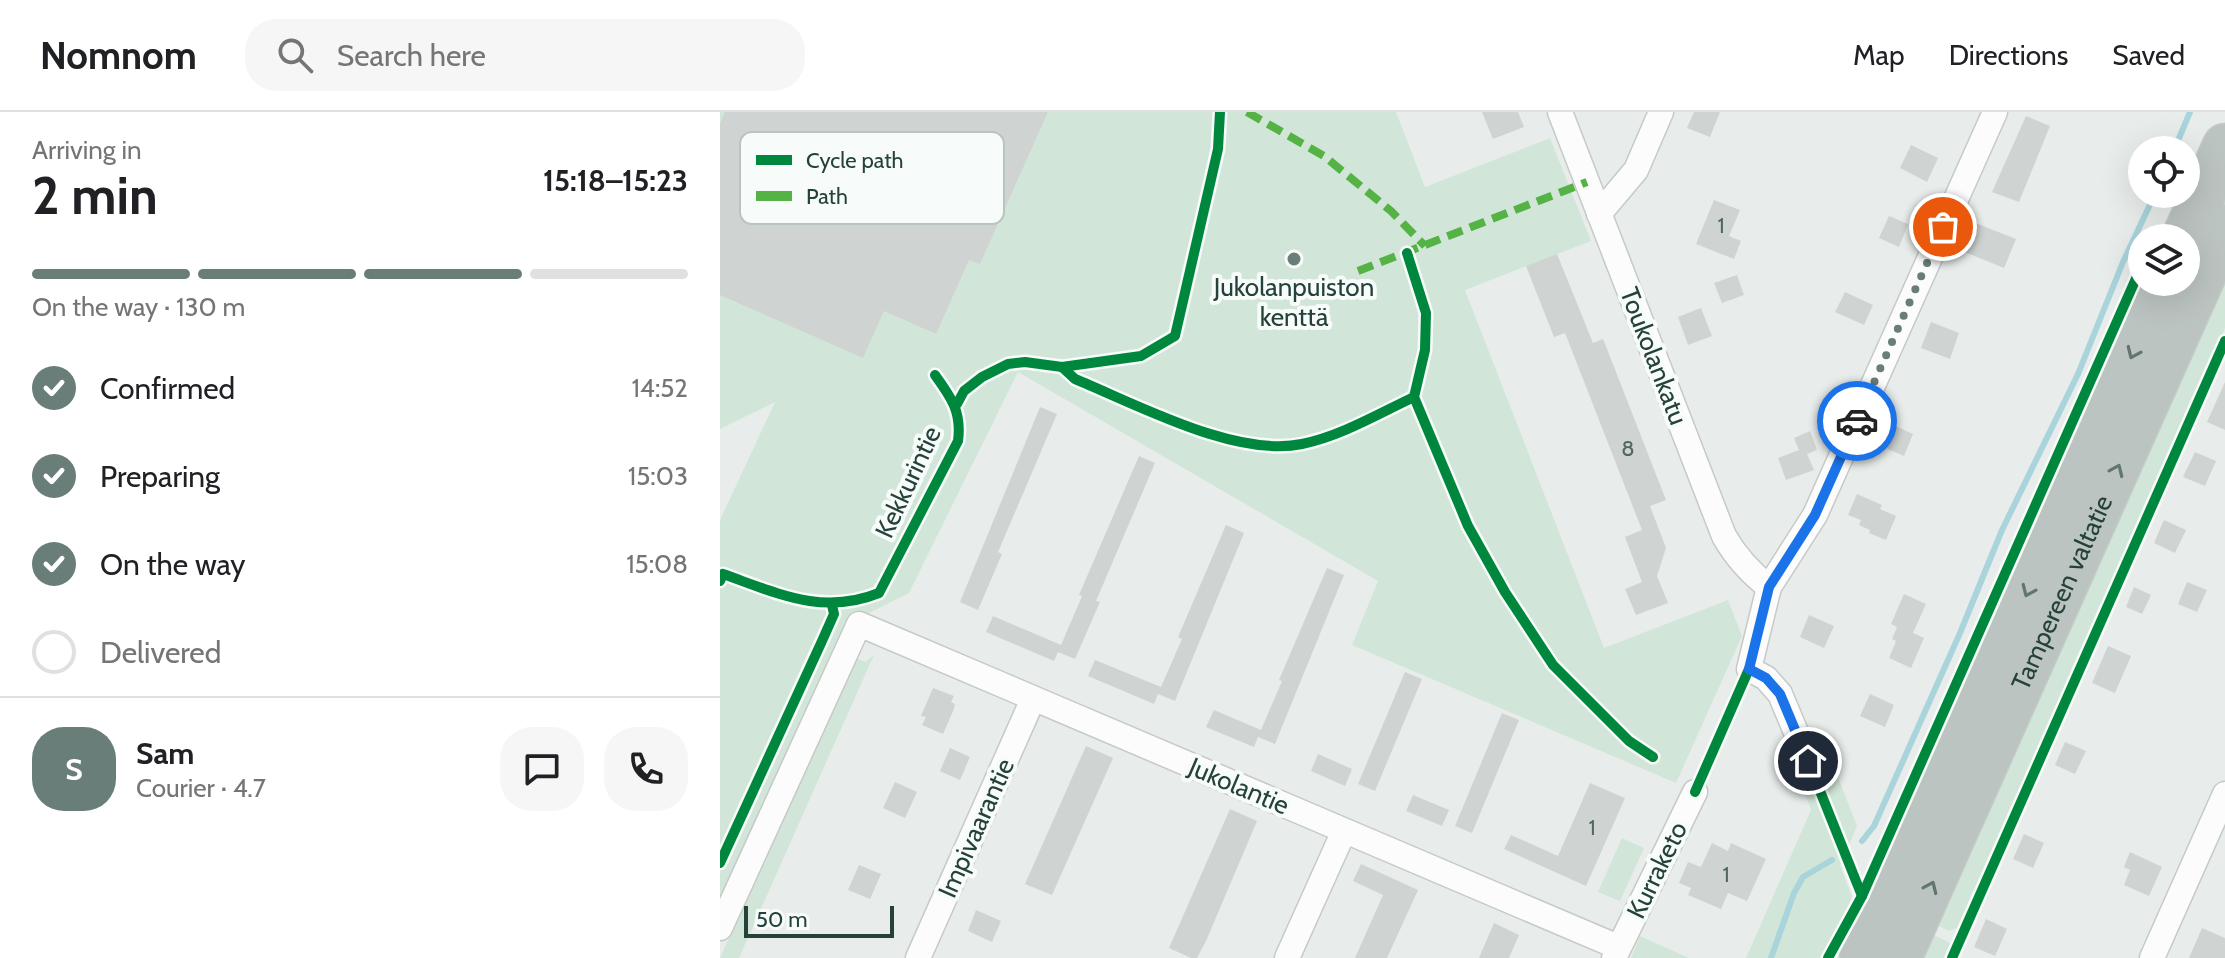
<!DOCTYPE html>
<html lang="en">
<head>
<meta charset="utf-8">
<style>
  :root { --surface:#fff; --page:#f6f6f6; --text:#202124; --muted:#757577; --line:#e0e0e0; --accent:#697e78 }
  body { margin:0; font-family:Cabin,sans-serif; background:var(--page); color:var(--text); height:100vh; display:flex; flex-direction:column; font-size:30px; white-space:nowrap }
  * { box-sizing:border-box; margin:0 }
  p { font-size:26px; color:var(--muted) }
  .icon { flex:none; width:44px; height:44px; fill:none; stroke:currentColor; stroke-width:2; stroke-linecap:round; stroke-linejoin:round }
  .map { position:relative; flex:1; overflow:hidden }
  .details { display:flex; flex-direction:column; background:var(--surface); width:720px }
  .details>* { flex:none }
  .buttons { position:absolute; left:1408px; top:24px; display:grid; gap:16px }
  .buttons a { display:grid; place-items:center; width:72px; height:72px; border-radius:50%; background:var(--surface); box-shadow:0 8px 32px #0002; font-size:40px }
  .scale { position:absolute; left:24px; bottom:20px; width:150px; box-sizing:border-box; padding-left:8px; border:4px solid #24423a; border-top:0; font-size:22px; line-height:28px; white-space:nowrap; color:#24423a; -webkit-text-stroke:6px #f7fbf9; paint-order:stroke }
  .pin { position:absolute; display:grid; place-items:center; width:68px; height:68px; color:#fff; margin:-34px; border:4px solid #fff; border-radius:50%; box-shadow:0 2px 8px #0007 }
  .courier { position:absolute; display:grid; place-items:center; width:80px; height:80px; margin:-40px; border:6px solid #1a73e8; border-radius:50%; background:#fff; color:#222; box-shadow:0 2px 10px #0007 }
  .head em { font-style:normal; font-weight:700 }
  .head div { display:flex; flex-direction:column-reverse }
  .head { display:flex; align-items:center; justify-content:space-between; height:136px; padding:0 32px }
  h1 { font-size:52px; font-weight:700; line-height:60px }
  .bar { display:grid; grid-template-columns:repeat(4,1fr); gap:12px 8px; align-content:center; height:96px; padding:0 32px }
  .bar i { height:10px; border-radius:6px; background:var(--line) }
  .bar .current { background:var(--accent) }
  .bar p { grid-column:span 4 }
  .line { display:flex; align-items:center; gap:20px; padding:0 32px; border-top:2px solid var(--line) }
  .line div { flex:1 }
  .round { display:grid; place-items:center; flex:none; width:84px; height:84px; border-radius:32px; background:var(--page) }
  ol { padding:0 32px; list-style:none }
  li { display:flex; align-items:center; gap:24px; height:88px }
  li p { margin-inline-start:auto }
  li .icon { padding:8px; border-radius:50%; background:var(--accent); color:#fff; stroke-width:4 }
  li:last-child { color:var(--muted) }
  li i { width:44px; height:44px; border:4px solid var(--line); border-radius:50% }
  header { display:flex; align-items:center; gap:48px; box-sizing:border-box; height:112px; padding:0 40px; background:var(--surface); border-bottom:2px solid var(--line) }
  header strong { font-size:38px }
  nav { display:flex; gap:44px; margin-inline-start:auto; font-size:28px }
  .search { width:560px; height:72px; background:var(--page); display:flex; align-items:center; gap:20px; box-sizing:border-box; padding:0 28px; border-radius:32px; color:var(--muted); font-size:30px }
  main { display:flex; flex:1; min-height:0 }
  .map>svg:first-child { display:block }
  .green { fill:#d1e6d8 }
  .lines { fill:none; stroke-linecap:round; stroke-linejoin:round }
  .stream { stroke:#a9d4db; stroke-width:6 }
  .building { fill:#cfd4d2 }
  .street-casing { stroke:#c5cac8; stroke-width:27 }
  .highway-casing { stroke:#c3ccc9; stroke-width:47 }
  .street { stroke:#fcfcfc; stroke-width:24 }
  .highway { stroke:#bcc4c2; stroke-width:44 }
  .quiet { stroke:#55b346; stroke-width:8; stroke-dasharray:16 8; stroke-linecap:butt }
  .cycleway-casing { stroke:#f7fbf9; stroke-width:15 }
  .cycleway { stroke:#00873e; stroke-width:10 }
  .oneway { stroke:#617670 }
  .done { stroke:#697e78; stroke-width:8; stroke-dasharray:0 14.4 }
  .route { stroke:#1a73e8; stroke-width:10 }
  .poi-dot { fill:#697e78; stroke:#f7fbf9; stroke-width:3 }
  .labels { text-anchor:middle; dominant-baseline:central; stroke-width:8; stroke-linejoin:round; paint-order:stroke }
  .number-label { font-size:22px; fill:#506761 }
  .poi-label { font-size:26px; fill:#24423a; stroke:#f7fbf9 }
  .street-label { font-size:26px; fill:#24423a; stroke:#f7fbf9 }
  .key { fill:#f7fbf9; stroke:#b8c4c0; stroke-width:2 }
  .key-label { font-size:22px; fill:#24423a }
</style>
</head>
<body>
<header>
<strong>Nomnom</strong>
<div class="search"><svg class="icon" aria-label="search" viewBox="0 0 24 24"><circle cx="10" cy="10" r="6"/><path d="M15 15l6 6"/></svg>Search here</div>
<nav><a>Map</a><a>Directions</a><a>Saved</a></nav>
</header>
<main>
<section class="details">
<div class="head"><div><h1>2 min</h1><p>Arriving in</p></div><em>15:18–15:23</em></div>
<div class="bar"><i class="current"></i><i class="current"></i><i class="current"></i><i></i><p>On the way · 130 m</p></div>
<ol>
<li><svg class="icon" aria-label="check" viewBox="0 0 24 24"><path d="M5 12l5 5 9-10"/></svg>Confirmed<p>14:52</p></li>
<li><svg class="icon" aria-label="check" viewBox="0 0 24 24"><path d="M5 12l5 5 9-10"/></svg>Preparing<p>15:03</p></li>
<li><svg class="icon" aria-label="check" viewBox="0 0 24 24"><path d="M5 12l5 5 9-10"/></svg>On the way<p>15:08</p></li>
<li><i></i>Delivered</li>
</ol>
<div class="line" style="height:144px"><b class="round" style="background:var(--accent);color:#fff">S</b><div><b>Sam</b><p>Courier · 4.7</p></div><a class="round"><svg class="icon" aria-label="chat" viewBox="0 0 24 24"><path d="M4 5h16v11H9l-5 4z"/></svg></a><a class="round"><svg class="icon" aria-label="phone" viewBox="0 0 24 24"><path d="M5 4h4l2 5-3 2q2 4 5 5l2-3 5 2v4C11 20 4 13 5 4z"/></svg></a></div>
</section>
<div class="map">
<svg width="1505" height="846" viewBox="0 0 1505 846">
  <rect width="100%" height="100%" fill="#e8edeb"/>
  <g class="green">
    <polygon points="0,0 676,0 705,75 830,26 871,129 745,178 884,536 1008,488 1022,524 956,671 632,533 658,469 298,260 189,481 141,505 0,791 0,408 55,290 0,317"/>
    <polygon points="1505,145 1505,216 1237,816 1229,819 1219,814 1263,716 1258,713"/>
    <polygon points="154,543 19,846 0,846 133,545 145,550"/>
    <polygon points="1112,650 1137,714 1120,753 1132,785 1129,794 1102,846 1026,846 1091,698 1078,662"/>
    <polygon points="902,726 924,736 900,789 878,780"/>
    <polygon points="1208,820 1230,831 1224,846 1197,846"/>
    <polygon points="920,824 969,846 911,846"/>
  </g>
  <g class="lines">
    <g class="stream">
      <polyline points="1454,38 1470,0"/>
      <polyline points="1142,729 1154,714 1240,521 1282,418 1358,262 1403,150 1435,82"/>
      <polyline points="1051,846 1074,781 1083,765 1112,748"/>
    </g>
  </g>
  <g class="building">
    <polygon points="5,0 328,0 260,152 249,148 216,222 164,199 143,246 0,183 0,12"/>
    <polygon points="762,0 798,0 804,15 773,27"/>
    <polygon points="974,0 1000,0 990,25 967,16"/>
    <polygon points="1306,4 1330,14 1299,90 1272,80"/>
    <polygon points="1191,33 1218,46 1207,70 1180,56"/>
    <polygon points="994,88 1020,98 1009,124 1021,129 1014,147 976,132"/>
    <polygon points="1169,104 1188,112 1179,135 1159,126"/>
    <polygon points="1253,110 1296,127 1284,156 1242,139"/>
    <polygon points="837,142 873,231 883,227 887,237 946,388 930,394 946,436 937,464 948,491 916,503 905,477 922,470 905,425 922,418 845,221 834,225 806,154"/>
    <polygon points="1017,163 1024,183 1002,191 994,171"/>
    <polygon points="1125,180 1153,193 1144,213 1115,200"/>
    <polygon points="981,196 992,224 968,233 958,205"/>
    <polygon points="1211,210 1239,221 1230,247 1201,236"/>
    <polygon points="1505,270 1505,318 1487,310"/>
    <polygon points="320,295 337,302 278,440 282,442 258,498 240,490"/>
    <polygon points="1169,311 1193,322 1184,344 1159,333"/>
    <polygon points="1090,319 1097,338 1087,342 1094,358 1066,368 1058,346 1079,338 1074,326"/>
    <polygon points="1475,340 1496,349 1485,374 1463,365"/>
    <polygon points="419,344 435,351 376,489 380,490 355,547 338,540 334,549 266,520 273,504 341,533 362,484 359,483"/>
    <polygon points="1137,382 1162,393 1160,397 1176,404 1166,428 1149,421 1150,418 1139,413 1141,408 1128,403"/>
    <polygon points="1444,408 1466,418 1455,441 1434,431"/>
    <polygon points="506,413 524,421 455,589 438,582 434,592 368,564 375,548 441,575 462,527 458,525"/>
    <polygon points="607,456 624,463 555,632 538,625 534,635 486,615 494,598 541,618 562,569 559,568"/>
    <polygon points="1467,470 1487,478 1477,500 1458,492"/>
    <polygon points="1414,475 1431,483 1422,502 1406,495"/>
    <polygon points="1184,482 1206,492 1193,521 1204,526 1191,556 1169,546 1176,529 1172,527 1177,515 1171,512"/>
    <polygon points="1089,503 1114,514 1104,536 1080,525"/>
    <polygon points="1388,534 1411,544 1395,581 1372,571"/>
    <polygon points="685,560 702,567 655,679 638,672"/>
    <polygon points="213,576 234,584 231,590 235,592 234,597 223,622 202,613 206,605 201,604"/>
    <polygon points="1150,582 1174,593 1165,615 1140,604"/>
    <polygon points="782,601 799,608 752,721 735,714"/>
    <polygon points="1345,630 1366,639 1355,662 1335,653"/>
    <polygon points="366,634 393,646 332,783 305,772"/>
    <polygon points="230,636 250,645 240,668 220,659"/>
    <polygon points="598,642 632,657 625,674 591,659"/>
    <polygon points="175,670 197,680 185,706 163,696"/>
    <polygon points="870,671 905,686 866,774 784,737 791,723 838,744"/>
    <polygon points="693,683 729,698 722,714 686,699"/>
    <polygon points="510,697 537,709 486,829 477,846 471,846 449,836"/>
    <polygon points="1304,722 1324,731 1313,756 1293,747"/>
    <polygon points="992,731 1008,739 1011,731 1046,747 1027,789 1008,781 1001,797 968,783 971,776 959,771 968,750 981,755"/>
    <polygon points="1410,740 1442,755 1429,784 1404,773 1410,758 1404,755"/>
    <polygon points="641,752 698,778 667,846 635,846 663,783 633,769"/>
    <polygon points="139,753 161,762 150,787 128,778"/>
    <polygon points="256,798 281,809 272,830 248,819"/>
    <polygon points="1266,807 1287,817 1275,844 1254,835"/>
    <polygon points="774,811 799,823 789,846 759,846"/>
    <polygon points="1482,816 1505,826 1505,846 1469,846"/>
  </g>
  <g class="lines">
    <defs>
      <g id="street">
        <path d="M840 0 1004 424C1016 445 1029 460 1049 475"/>
        <polyline points="879,102 916,58 941,0"/>
        <polyline points="1088,649 1060,582 1046,566 1029,557 1049,475 1095,403 1275,0"/>
        <polyline points="0,816 139,512 898,835"/>
        <polyline points="198,846 313,587"/>
        <polyline points="567,846 624,719"/>
        <polyline points="894,846 975,680"/>
        <polyline points="1432,846 1505,682"/>
      </g>
      <g id="highway">
        <polyline points="1464,126 1505,34"/>
        <polyline points="1142,846 1264,578 1445,170"/>
        <path id="s1" d="M1179 846 1505 115"/>
      </g>
    </defs>
    <use href="#street" class="street-casing"/>
    <use href="#highway" class="highway-casing"/>
    <use href="#street" class="street"/>
    <use href="#highway" class="highway"/>
    <g class="quiet">
      <polyline points="527,0 604,44 671,99 705,134"/>
      <polyline points="638,159 867,70"/>
    </g>
    <defs>
      <g id="cycleway">
        <polyline points="687,141 706,201 705,238 694,285 748,414 785,480 833,553 909,629 933,645"/>
        <path d="M342 255 355 267C416 292 516 346 582 332 621 324 658 302 694 285"/>
        <polyline points="237,292 244,279 262,265 288,252 305,250 342,255 421,244 455,224 498,37 500,0"/>
        <path d="M0 469 3 462C57 481 102 504 159 481L238 329C242 300 231 285 215 263"/>
        <polyline points="1088,649 1142,784"/>
        <polyline points="975,680 1029,557"/>
        <polyline points="0,751 102,529 114,502 112,493"/>
        <polyline points="1108,846 1142,784 1422,153"/>
        <polyline points="1232,846 1505,229"/>
      </g>
    </defs>
    <use href="#cycleway" class="cycleway-casing"/>
    <use href="#cycleway" class="cycleway"/>
  </g>
  <defs><path id="oneway-chevron" d="M-2-3.5L2.5 0L-2 3.5" fill="none" stroke-width="1.6" stroke-linecap="round" stroke-linejoin="round" transform="scale(2)"/></defs>
  <g class="oneway">
    <use href="#oneway-chevron" transform="translate(1413 241) rotate(114)"/>
    <use href="#oneway-chevron" transform="translate(1397 358) rotate(-66)"/>
    <use href="#oneway-chevron" transform="translate(1308 479) rotate(114)"/>
    <use href="#oneway-chevron" transform="translate(1211 775) rotate(-66)"/>
  </g>
  <g class="lines">
    <polyline class="done" points="1137,309 1223,115"/>
    <polyline class="route" points="1088,649 1060,582 1046,566 1029,557 1049,475 1095,403 1137,309"/>
  </g>
  <circle class="poi-dot" cx="574" cy="147" r="8"/>
  <g class="labels">
    <g class="number-label">
      <text x="1001" y="113">1</text>
      <text x="908" y="336">8</text>
      <text x="872" y="715">1</text>
      <text x="1006" y="762">1</text>
    </g>
    <g class="poi-label">
      <text x="574" y="175">Jukolanpuiston<tspan x="574" dy="30">kenttä</tspan></text>
    </g>
    <g class="street-label">
      <text transform="translate(934 244) rotate(69)">Toukolankatu</text>
      <text transform="translate(188 370) rotate(-65)">Kekkurintie</text>
      <text stroke="none"><textPath href="#s1" startOffset="400">Tampereen valtatie</textPath></text>
      <text transform="translate(519 674) rotate(23)">Jukolantie</text>
      <text transform="translate(256 716) rotate(-66)">Impivaarantie</text>
      <text transform="translate(937 758) rotate(-64)">Kurraketo</text>
    </g>
  </g>
  <rect x="20" y="20" width="264" height="92" rx="12" class="key"/>
  <rect x="36" y="43" width="36" height="10" fill="#00873e"/>
  <rect x="36" y="79" width="36" height="10" fill="#55b346"/>
  <g class="key-label">
    <text x="86" y="56">Cycle path</text>
    <text x="86" y="92">Path</text>
  </g>
</svg>
<div class="buttons">
<a><svg class="icon" aria-label="locate" viewBox="0 0 24 24"><circle cx="12" cy="12" r="6"/><path d="M12 2v4M12 18v4M2 12h4M18 12h4"/></svg></a>
<a><svg class="icon" aria-label="layers" viewBox="0 0 24 24"><path d="M12 4l9 5-9 5-9-5zM3 14l9 5 9-5"/></svg></a>
</div>
<div class="scale">50 m</div>
<div class="pin" style="left:1223px;top:115px;background:#ea580c"><svg class="icon" aria-label="bag" viewBox="0 0 24 24"><path d="M5 8h14l-1 12H6zM9 8a3 3 0 0 1 6 0"/></svg></div>
<div class="pin" style="left:1088px;top:649px;background:#1f2937"><svg class="icon" aria-label="home" viewBox="0 0 24 24"><path d="M3 11l9-7 9 7M6 9v11h12V9"/></svg></div>
<div class="courier" style="left:1137px;top:309px"><svg class="icon" aria-label="car" viewBox="0 0 24 24"><path d="M5 17H2v-5l4-1 3-4h7l3 4 3 1v5h-3M9 17h6M6 11h13"/><circle cx="7" cy="17" r="2"/><circle cx="17" cy="17" r="2"/></svg></div>
</div>
</main>
</body>
</html>
